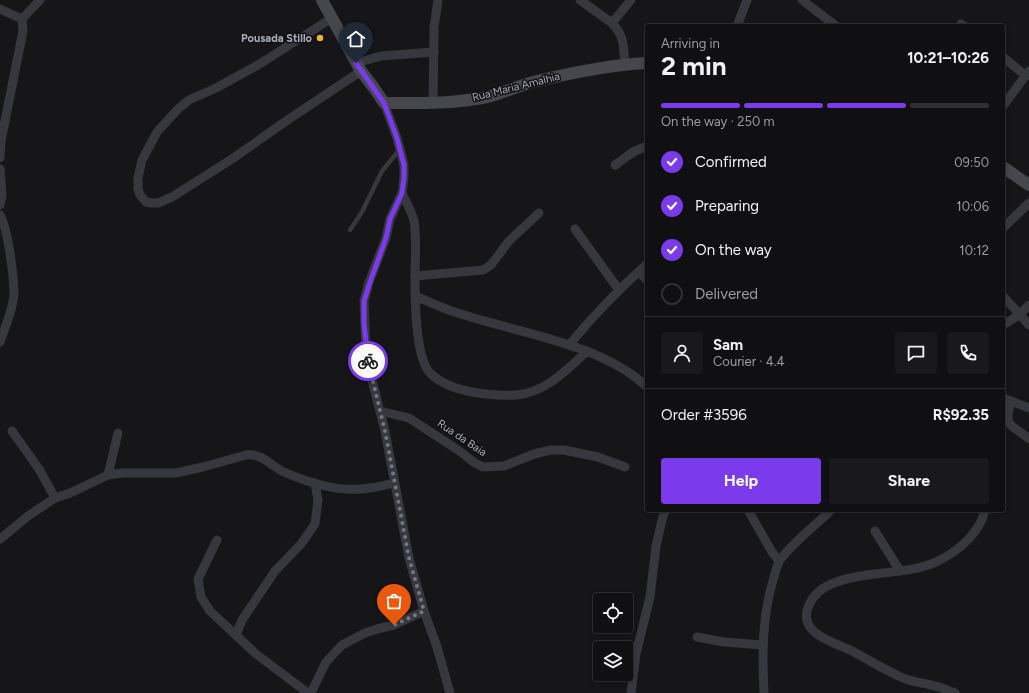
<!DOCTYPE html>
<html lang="en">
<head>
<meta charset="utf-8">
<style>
  :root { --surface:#101012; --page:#19191b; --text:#f1f3f6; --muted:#9c9d9f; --line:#303032; --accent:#7c3aed }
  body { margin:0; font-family:Figtree,sans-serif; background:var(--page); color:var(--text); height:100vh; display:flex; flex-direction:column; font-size:15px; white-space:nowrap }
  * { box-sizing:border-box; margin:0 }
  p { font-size:13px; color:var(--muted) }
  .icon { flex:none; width:22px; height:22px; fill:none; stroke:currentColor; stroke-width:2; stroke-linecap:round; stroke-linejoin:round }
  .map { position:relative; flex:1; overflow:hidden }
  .panel { position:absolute; left:645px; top:24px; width:360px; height:488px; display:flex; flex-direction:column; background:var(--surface); border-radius:4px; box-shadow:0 2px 6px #0003,0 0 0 1px var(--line) }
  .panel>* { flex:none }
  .fabs { position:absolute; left:593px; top:593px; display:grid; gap:8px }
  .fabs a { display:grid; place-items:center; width:40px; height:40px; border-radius:4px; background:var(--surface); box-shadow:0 2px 6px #0003,0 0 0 1px var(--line); font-size:20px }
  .pin { position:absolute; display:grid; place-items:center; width:34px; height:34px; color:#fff; margin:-41px -17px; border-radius:50% 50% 50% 0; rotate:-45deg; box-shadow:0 0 4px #0007 }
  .pin .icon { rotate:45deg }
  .courier { position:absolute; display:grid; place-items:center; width:40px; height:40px; margin:-20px; border:3px solid #7c3aed; border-radius:50%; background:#fff; color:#222; box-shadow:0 1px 5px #0007 }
  .headline em { font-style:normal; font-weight:700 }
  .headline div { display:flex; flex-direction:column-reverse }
  .headline { display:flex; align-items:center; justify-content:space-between; height:68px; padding:0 16px }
  h1 { font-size:26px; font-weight:700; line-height:30px }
  .bar { display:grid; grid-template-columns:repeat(4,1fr); gap:6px 4px; align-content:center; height:48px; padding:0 16px }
  .bar i { height:5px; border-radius:3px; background:var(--line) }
  .bar .on { background:var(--accent) }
  .bar p { grid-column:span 4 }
  .line { display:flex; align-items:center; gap:10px; padding:0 16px; border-top:1px solid var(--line) }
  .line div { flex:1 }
  .round { display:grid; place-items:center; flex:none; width:42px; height:42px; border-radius:4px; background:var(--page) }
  ol { padding:0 16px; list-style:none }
  li { display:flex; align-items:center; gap:12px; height:44px }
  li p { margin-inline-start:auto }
  li .icon { padding:4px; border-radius:50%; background:var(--accent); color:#fff; stroke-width:4 }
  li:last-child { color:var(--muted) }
  li i { width:22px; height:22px; border:2px solid var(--line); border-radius:50% }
  .action { display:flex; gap:8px; margin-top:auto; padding:8px 16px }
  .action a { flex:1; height:46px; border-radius:4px; background:var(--accent); color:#fff; font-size:16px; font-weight:700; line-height:46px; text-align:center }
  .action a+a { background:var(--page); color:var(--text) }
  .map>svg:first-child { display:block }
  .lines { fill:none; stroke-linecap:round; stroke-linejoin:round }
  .lane { stroke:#37383d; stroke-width:4.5 }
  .street { stroke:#37383d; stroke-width:9 }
  .secondary { stroke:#45474d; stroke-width:12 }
  .done { stroke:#757880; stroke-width:4; stroke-dasharray:0 7.2 }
  .route { stroke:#7c3aed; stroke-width:5 }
  .poi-dot { fill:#f2b134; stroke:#111113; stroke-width:1.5 }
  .labels { text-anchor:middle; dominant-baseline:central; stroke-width:3; stroke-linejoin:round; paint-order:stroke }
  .poi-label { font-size:11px; font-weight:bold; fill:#a8adb8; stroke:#111113; text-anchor:end }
  .street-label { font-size:11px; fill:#a8adb8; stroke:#111113 }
</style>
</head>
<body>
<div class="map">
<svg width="1029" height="693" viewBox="0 0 1029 693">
  <rect width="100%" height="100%" fill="#161618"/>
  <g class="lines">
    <polyline class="lane" points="350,230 362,212 382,171 400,149"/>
    <g class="street">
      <polyline points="580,0 612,23"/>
      <polyline points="802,0 836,26"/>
      <polyline points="0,9 22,19"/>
      <polyline points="332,18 258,65 216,88 189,100 178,109 157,132 142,160 138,178 138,189 140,195 146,202 152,203 158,203 172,197 232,159 289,119 361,71"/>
      <polyline points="22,19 40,0"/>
      <polyline points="961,24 964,26"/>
      <polyline points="737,26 747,0"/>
      <polyline points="1003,57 1026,76"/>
      <polyline points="356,63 381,56 434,52"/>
      <path d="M625 64C623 46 625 37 612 23L631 0"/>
      <polyline points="384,103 397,138 404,165 404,177 402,193 390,219 386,238 369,282 364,301 366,350 371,376 385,431 409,558 424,611 437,647 450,693"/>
      <polyline points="433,104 434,27 438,0"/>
      <polyline points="1003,106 1029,71"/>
      <polyline points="0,158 1,141 21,41 23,30 22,19"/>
      <polyline points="615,165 633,152 647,146"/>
      <polyline points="0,169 2,196 0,205"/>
      <path d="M402 193C406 202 412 212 414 221 417 239 415 257 415 276 415 298 415 357 430 373 444 387 467 392 486 394 496 395 506 396 516 395 545 393 567 370 587 351"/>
      <path d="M0 215C8 228 14 278 14 294 13 310 5 327 0 342"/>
      <polyline points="1003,228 1029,203"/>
      <polyline points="575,229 619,290"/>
      <polyline points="638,272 647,280"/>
      <polyline points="415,276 483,270 491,265 509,241 539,213"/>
      <path d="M415 296C430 302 445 310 461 314 519 333 602 344 647 387"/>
      <polyline points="1003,296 1029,325"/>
      <polyline points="1003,325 1019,315 1029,305"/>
      <path d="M569 345C593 316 619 289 647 264"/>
      <polyline points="1003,398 1029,408"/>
      <path d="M1011 401C1003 429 1011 423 1029 439"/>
      <polyline points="380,411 409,418 458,450 475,463 483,467 504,466 534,454 551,450 564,450 598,457 625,467"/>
      <polyline points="12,431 39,469 55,498"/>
      <polyline points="108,475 118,433"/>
      <polyline points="748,510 772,552 779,561"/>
      <polyline points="875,531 900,571"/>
      <path d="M0 539 28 516 55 498 70 493 108 475 122 473H176L203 467 246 455C262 453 271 466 284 472 311 484 341 493 370 488 378 487 386 485 394 483"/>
      <polyline points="217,540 198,579 201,597 210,611 256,654 308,693"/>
      <polyline points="236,635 242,620 275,571 301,544 315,524 318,500 315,483"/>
      <polyline points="697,637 724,642 763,645"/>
      <polyline points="311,693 326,662 342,645 365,633 377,629 394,625 424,611"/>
      <polyline points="631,693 636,654 650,597 656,546 663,516 666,510"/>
      <path d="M764 693C762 654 762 615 774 577 776 571 777 564 780 560 794 541 815 526 831 510"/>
      <path d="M955 693C948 691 942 687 935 686 924 683 913 682 903 678 885 670 869 660 852 651 833 642 796 633 809 605 814 594 823 587 834 583 865 570 910 576 940 560 960 550 980 532 985 510"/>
    </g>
    <g class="secondary">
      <path d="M322 0 361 71 374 88 384 103C418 103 453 104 487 97 503 93 518 86 533 82 570 73 609 65 647 63"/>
      <polyline points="1003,167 1029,185"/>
    </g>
  </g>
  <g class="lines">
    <polyline class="done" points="368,361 385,431 409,558 424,611 394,625"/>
    <polyline class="route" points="356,63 384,103 397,138 404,165 404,177 402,193 390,219 386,238 370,282 364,301 364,324 368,361"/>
  </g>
  <circle class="poi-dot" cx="320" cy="38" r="4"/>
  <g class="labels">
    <g class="poi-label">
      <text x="312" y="38">Pousada Stillo</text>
    </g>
    <g class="street-label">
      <text transform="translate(516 87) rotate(-14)">Rua Maria Amalhia</text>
      <text transform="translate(462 438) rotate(34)">Rua da Baia</text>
    </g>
  </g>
</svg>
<div class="fabs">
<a><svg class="icon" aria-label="locate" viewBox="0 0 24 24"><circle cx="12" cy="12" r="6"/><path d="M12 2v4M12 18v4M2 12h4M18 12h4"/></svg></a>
<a><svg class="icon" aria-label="layers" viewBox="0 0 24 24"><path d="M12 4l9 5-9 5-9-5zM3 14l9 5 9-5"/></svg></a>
</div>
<div class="pin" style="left:394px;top:625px;background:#ea580c"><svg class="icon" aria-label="bag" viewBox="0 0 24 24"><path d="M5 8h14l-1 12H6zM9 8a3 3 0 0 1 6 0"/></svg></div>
<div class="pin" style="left:356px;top:63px;background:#1f2937"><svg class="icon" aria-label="home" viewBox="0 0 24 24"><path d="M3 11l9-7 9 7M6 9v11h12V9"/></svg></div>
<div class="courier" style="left:368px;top:361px"><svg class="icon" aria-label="bike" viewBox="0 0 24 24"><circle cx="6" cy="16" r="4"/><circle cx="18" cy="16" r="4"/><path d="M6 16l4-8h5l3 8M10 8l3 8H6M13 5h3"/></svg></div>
<section class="panel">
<div class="headline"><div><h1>2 min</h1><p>Arriving in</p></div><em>10:21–10:26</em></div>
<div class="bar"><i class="on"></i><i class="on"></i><i class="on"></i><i></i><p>On the way · 250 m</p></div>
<ol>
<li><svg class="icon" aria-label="check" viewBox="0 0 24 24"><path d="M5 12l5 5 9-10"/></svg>Confirmed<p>09:50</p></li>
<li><svg class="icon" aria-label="check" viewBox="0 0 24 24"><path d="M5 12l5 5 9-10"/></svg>Preparing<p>10:06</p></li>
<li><svg class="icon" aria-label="check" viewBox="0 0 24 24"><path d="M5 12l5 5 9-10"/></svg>On the way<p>10:12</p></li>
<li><i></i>Delivered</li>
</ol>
<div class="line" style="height:72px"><a class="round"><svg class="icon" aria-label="person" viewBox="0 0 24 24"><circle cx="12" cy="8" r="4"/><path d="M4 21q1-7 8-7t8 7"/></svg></a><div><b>Sam</b><p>Courier · 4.4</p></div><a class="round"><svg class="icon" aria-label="chat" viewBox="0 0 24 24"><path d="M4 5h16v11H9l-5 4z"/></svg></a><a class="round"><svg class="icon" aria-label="phone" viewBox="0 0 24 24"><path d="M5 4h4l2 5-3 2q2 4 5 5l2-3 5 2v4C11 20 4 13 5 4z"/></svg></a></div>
<div class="line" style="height:52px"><div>Order #3596</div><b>R$92.35</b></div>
<div class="action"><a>Help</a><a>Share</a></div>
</section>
</div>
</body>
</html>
